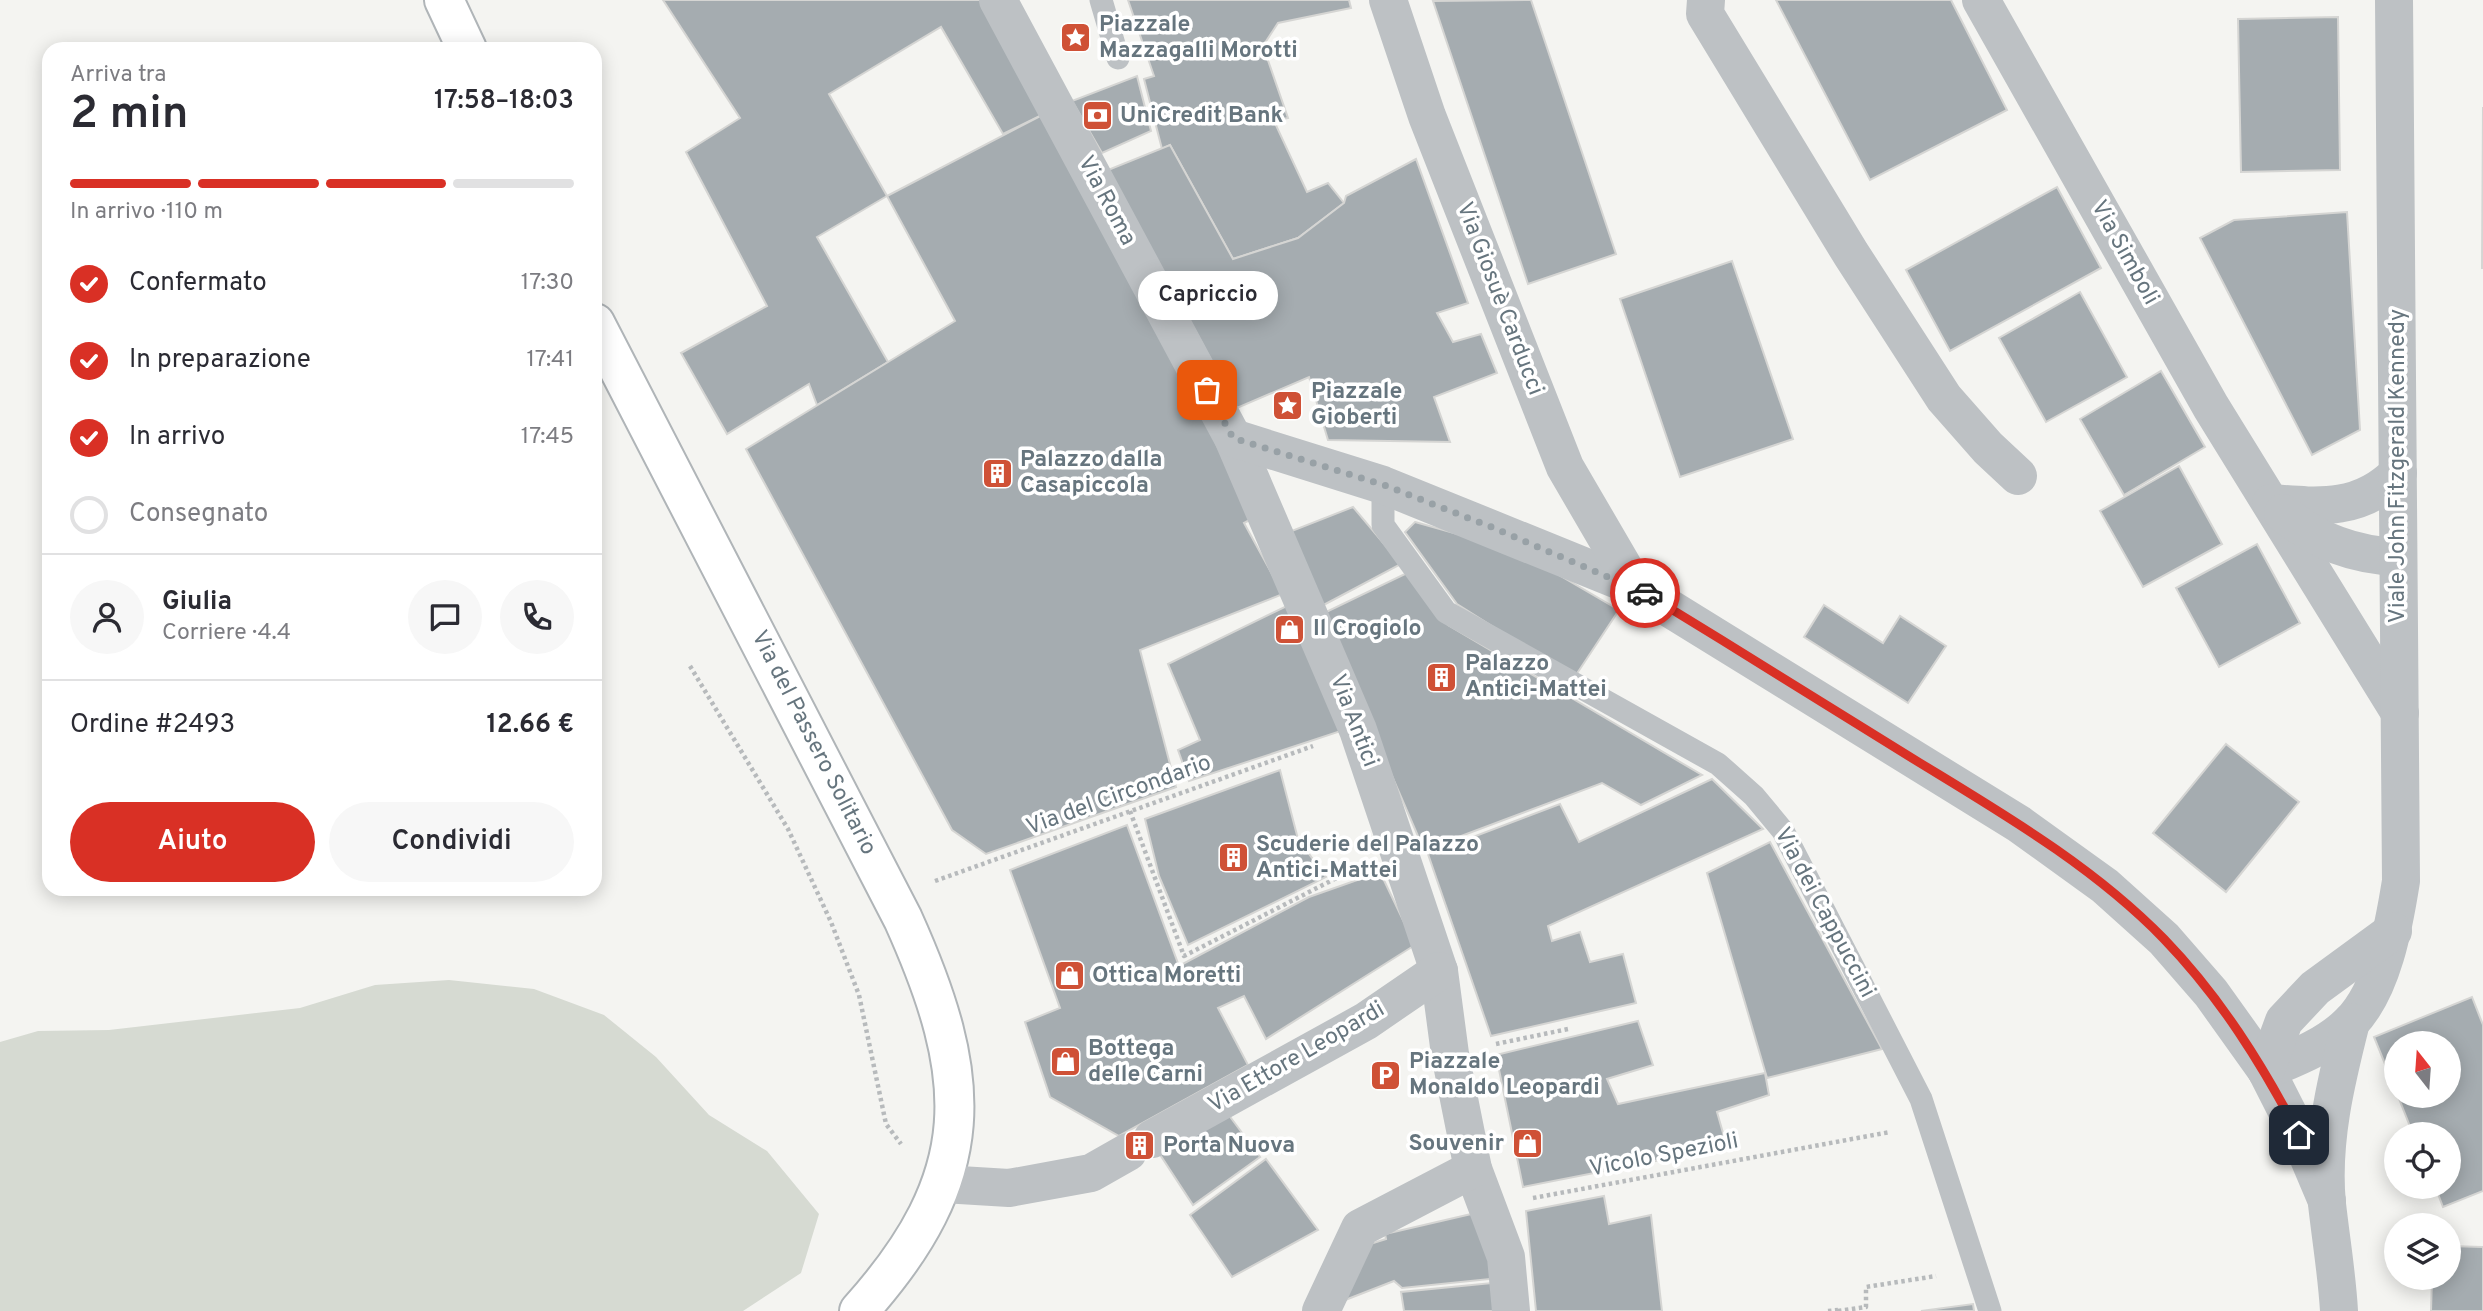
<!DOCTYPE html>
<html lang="it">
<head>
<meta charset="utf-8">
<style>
  :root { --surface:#fff; --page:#f7f7f7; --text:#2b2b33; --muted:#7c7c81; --line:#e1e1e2; --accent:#d93025 }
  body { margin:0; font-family:Overpass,sans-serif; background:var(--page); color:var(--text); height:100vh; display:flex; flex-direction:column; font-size:26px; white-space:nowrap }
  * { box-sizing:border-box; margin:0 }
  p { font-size:23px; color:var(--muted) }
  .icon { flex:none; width:38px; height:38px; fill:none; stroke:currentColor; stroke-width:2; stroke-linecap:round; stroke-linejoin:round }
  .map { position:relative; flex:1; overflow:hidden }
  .drawer { position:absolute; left:42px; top:42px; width:560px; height:854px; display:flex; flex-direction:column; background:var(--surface); border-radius:21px; box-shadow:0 4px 18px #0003 }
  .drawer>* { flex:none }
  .needle { width:46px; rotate:343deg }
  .controls { position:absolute; left:2384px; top:1031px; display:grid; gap:14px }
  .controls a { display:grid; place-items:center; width:77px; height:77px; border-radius:50%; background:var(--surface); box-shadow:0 4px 18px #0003; font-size:35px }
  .pin { position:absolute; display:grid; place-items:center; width:60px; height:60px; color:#fff; margin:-30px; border-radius:14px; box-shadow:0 4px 10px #0006 }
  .courier { position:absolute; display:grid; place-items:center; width:70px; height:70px; margin:-35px; border:5px solid #d93025; border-radius:50%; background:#fff; color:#222; box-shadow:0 2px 9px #0007 }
  .bubble { position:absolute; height:49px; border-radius:24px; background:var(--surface); box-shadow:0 4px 18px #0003; font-size:23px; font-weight:600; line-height:49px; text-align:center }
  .head em { font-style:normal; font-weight:600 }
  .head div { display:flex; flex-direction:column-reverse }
  .head { display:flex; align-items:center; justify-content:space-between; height:119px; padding:0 28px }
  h1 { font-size:46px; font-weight:600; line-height:52px }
  .bar { display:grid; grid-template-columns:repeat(4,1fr); gap:10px 7px; align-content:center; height:84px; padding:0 28px }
  .bar i { height:9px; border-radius:5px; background:var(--line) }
  .bar .active { background:var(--accent) }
  .bar p { grid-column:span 4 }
  .line { display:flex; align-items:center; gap:18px; padding:0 28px; border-top:2px solid var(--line) }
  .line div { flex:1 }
  .round { display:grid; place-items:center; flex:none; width:74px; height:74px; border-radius:37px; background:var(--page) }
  ol { padding:0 28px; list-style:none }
  li { display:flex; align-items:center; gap:21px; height:77px }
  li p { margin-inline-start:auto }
  li .icon { padding:7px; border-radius:50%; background:var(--accent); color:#fff; stroke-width:4 }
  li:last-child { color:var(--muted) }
  li i { width:38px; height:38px; border:4px solid var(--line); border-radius:50% }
  .cta { display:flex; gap:14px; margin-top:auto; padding:14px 28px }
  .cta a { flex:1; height:80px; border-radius:42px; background:var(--accent); color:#fff; font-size:28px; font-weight:600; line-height:80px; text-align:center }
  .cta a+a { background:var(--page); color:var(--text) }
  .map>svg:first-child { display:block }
  .green { fill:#d6dad2 }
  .building { fill:#a5acb0; stroke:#d5d5d3; stroke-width:2 }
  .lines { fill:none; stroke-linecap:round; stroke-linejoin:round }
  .secondary-casing { stroke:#b0b5b8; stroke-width:42 }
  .path { stroke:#b7babc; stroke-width:4.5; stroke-dasharray:3.5 3.5; stroke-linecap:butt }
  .service { stroke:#bdc1c4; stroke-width:23 }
  .minor { stroke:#bdc1c4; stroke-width:38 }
  .tertiary { stroke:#bdc1c4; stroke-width:38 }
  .secondary { stroke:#fff; stroke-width:38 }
  .done { stroke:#98a1a6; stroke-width:7; stroke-dasharray:0 12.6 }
  .route { stroke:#d93025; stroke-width:9 }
  .labels { text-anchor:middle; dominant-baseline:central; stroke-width:7; stroke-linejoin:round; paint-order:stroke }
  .poi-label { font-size:23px; font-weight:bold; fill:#66757e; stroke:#fff; text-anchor:start }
  .street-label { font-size:23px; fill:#66757e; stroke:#fff }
</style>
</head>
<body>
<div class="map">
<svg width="2483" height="1311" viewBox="0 0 2483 1311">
  <rect width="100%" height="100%" fill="#f4f4f1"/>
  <polygon class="green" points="449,980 534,989 604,1015 656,1057 709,1115 767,1151 819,1214 801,1273 743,1311 0,1311 0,1042 38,1031 109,1030 300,1008 375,985"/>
  <g class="building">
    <polygon points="663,0 992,0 1050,111 1003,134 941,27 829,94 887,196 817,237 888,362 817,405 809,384 727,434 681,353 767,306 686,152 740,118"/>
    <polygon points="1128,0 1349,0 1351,8 1278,23 1263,46 1288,118 1274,121 1307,192 1328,183 1344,203 1298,238 1233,259 1170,145 1162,149 1144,79 1154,76"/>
    <polygon points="1531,0 1616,254 1528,284 1433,1"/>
    <polygon points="1776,0 1951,0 2007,110 1870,180"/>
    <polygon points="2338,17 2340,170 2241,172 2238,19"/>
    <polygon points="1137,76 1151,131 1102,153 1072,101"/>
    <polygon points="2483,107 2483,268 2482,268"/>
    <polygon points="1050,111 1257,516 1244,523 1283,594 1140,650 1176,787 986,854 952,830 746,449 955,321 887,196"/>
    <polygon points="1170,145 1233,259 1298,238 1344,203 1346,196 1416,159 1468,303 1437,313 1453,342 1481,334 1497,373 1434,397 1450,442 1328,440 1309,377 1237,408 1108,170"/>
    <polygon points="2057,187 2101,268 1950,351 1906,270"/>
    <polygon points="2347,212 2360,430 2312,455 2200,238 2234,220"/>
    <polygon points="1732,261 1793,439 1680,477 1620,299"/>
    <polygon points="2080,292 2127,377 2046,422 1999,338"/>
    <polygon points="2161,371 2205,447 2124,495 2080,419"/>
    <polygon points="2179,466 2222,544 2143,587 2100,511"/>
    <polygon points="1353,507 1401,564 1316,609 1284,534"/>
    <polygon points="1415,522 1518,551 1619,610 1574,678 1457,604 1405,532"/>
    <polygon points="2257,544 2300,623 2219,667 2176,588"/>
    <polygon points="1407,573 1448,625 1702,775 1641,805 1602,783 1424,850 1322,614"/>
    <polygon points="1295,602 1347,729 1189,781 1178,750 1200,740 1168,664"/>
    <polygon points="1824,605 1883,643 1900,616 1946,646 1908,703 1804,637"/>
    <polygon points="2226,744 2299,802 2226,892 2153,833"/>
    <polygon points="1280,770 1298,839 1326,877 1188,945 1159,876 1145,819"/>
    <polygon points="1712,779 1763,829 1548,926 1552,941 1580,932 1590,962 1623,954 1636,1003 1491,1036 1428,854 1560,804 1579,842"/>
    <polygon points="1127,825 1179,966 1309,897 1380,872 1415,945 1266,1039 1244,996 1218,1008 1248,1065 1119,1136 1050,1097 1025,1022 1060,1008 1010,870"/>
    <polygon points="1770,842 1882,1049 1767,1078 1707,873"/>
    <polygon points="2472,997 2483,1025 2483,1191 2443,1207 2435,1186 2448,1186 2448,1134 2413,1134 2398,1096 2448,1096 2448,1043 2396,1043 2396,1091 2374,1037"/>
    <polygon points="1638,1021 1653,1065 1607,1079 1618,1104 1765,1073 1769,1095 1717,1112 1727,1147 1523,1187 1496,1055"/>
    <polygon points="1228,1114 1260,1157 1193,1205 1159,1153"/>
    <polygon points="1266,1159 1318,1230 1232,1277 1190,1215"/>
    <polygon points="1604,1196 1609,1224 1651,1215 1662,1311 1536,1311 1526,1211"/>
    <polygon points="1480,1212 1500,1278 1402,1288 1394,1281 1340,1302 1370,1244 1386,1239 1385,1234"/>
    <polygon points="2448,1246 2483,1247 2483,1311 2431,1311 2432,1278 2448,1278"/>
    <polygon points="1502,1282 1505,1311 1404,1311 1401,1292"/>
    <polygon points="1973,1304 1974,1311 1921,1311"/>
  </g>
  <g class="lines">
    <defs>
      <g id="secondary">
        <polyline points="444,0 467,49"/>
        <path d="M595 323 903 919C975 1079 981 1175 859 1311"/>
      </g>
    </defs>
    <use href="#secondary" class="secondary-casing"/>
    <g class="path">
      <polyline points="690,666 788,829 831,922 859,995 886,1124 901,1144"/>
      <polyline points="1130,811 1184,956 1354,869"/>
      <polyline points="935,881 1313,746"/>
      <polyline points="1496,1044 1568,1029"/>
      <polyline points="1533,1198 1890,1132"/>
      <polyline points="1828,1311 1838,1310"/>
      <polyline points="1838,1311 1866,1307 1866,1287 1936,1276"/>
    </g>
    <g class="service">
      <polyline points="1101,0 1118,58"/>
      <polyline points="1383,485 1383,525 1446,612 1718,764 1754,796 1783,831 1921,1099 1990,1311"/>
    </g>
    <g class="minor">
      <polyline points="998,0 1233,438 1358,730 1439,971 1450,1054 1473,1169 1506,1257 1511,1311"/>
      <polyline points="1706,0 1705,14 1851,254 1944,398 1988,448 2018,476"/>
      <polyline points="1981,0 2211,407 2400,713"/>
      <polyline points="1233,438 1383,485 1635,587"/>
      <path d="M2271 503C2320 507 2361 511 2398 473"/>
      <path d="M2283 513C2318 542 2354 555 2398 557"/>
      <polyline points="1152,1139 1366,1021 1439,971"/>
      <polyline points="943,1184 1009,1188 1091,1173 1128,1152"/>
      <polyline points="1321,1311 1360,1228 1473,1169"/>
    </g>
    <g class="tertiary">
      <polyline points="1388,0 1427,116 1565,467 1635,587 2019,824 2105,886 2164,939 2211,993 2266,1070 2299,1135 2327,1201"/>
      <path d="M2266 1070C2295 1058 2327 1046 2350 1023 2383 990 2394 925 2401 881L2394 0"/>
      <polyline points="2266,1070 2284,1021 2315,988 2393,931"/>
      <path d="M2339 1311C2337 1275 2331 1240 2327 1204 2321 1142 2336 1081 2351 1022"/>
    </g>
    <use href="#secondary" class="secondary"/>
  </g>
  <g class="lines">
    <polyline class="done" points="1207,390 1233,438 1384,485 1494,528 1645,593"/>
    <path class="route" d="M1645 593C1737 649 1828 706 1920 763 2005 815 2094 867 2164 939 2220 997 2262 1064 2299 1135"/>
  </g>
  <defs>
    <symbol id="sight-square" viewBox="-11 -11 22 22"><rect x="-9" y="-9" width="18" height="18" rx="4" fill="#cf5136" stroke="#fff"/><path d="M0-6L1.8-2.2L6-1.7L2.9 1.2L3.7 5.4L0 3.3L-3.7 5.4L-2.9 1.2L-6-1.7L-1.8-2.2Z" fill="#fff"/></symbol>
    <symbol id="bank-square" viewBox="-11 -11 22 22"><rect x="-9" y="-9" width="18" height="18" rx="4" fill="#cf5136" stroke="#fff"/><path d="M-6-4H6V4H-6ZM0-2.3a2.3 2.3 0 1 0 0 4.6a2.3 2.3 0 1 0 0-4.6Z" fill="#fff"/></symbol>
    <symbol id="building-square" viewBox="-11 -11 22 22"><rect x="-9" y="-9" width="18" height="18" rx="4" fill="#cf5136" stroke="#fff"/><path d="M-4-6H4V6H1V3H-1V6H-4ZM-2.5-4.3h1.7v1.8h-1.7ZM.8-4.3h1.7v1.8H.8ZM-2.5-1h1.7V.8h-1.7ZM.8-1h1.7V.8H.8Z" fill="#fff"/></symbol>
    <symbol id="shop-square" viewBox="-11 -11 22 22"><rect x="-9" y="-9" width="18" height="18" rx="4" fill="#cf5136" stroke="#fff"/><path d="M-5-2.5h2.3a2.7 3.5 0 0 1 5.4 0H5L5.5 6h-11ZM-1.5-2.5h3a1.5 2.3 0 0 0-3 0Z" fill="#fff"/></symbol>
    <symbol id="parking-square" viewBox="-11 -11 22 22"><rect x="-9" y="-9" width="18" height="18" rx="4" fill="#cf5136" stroke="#fff"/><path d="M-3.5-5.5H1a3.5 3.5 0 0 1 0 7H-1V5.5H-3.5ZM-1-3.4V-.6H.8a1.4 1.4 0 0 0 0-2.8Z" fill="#fff"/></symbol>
  </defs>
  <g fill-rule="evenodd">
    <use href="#sight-square" x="1058" y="20" width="35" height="35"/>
    <use href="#bank-square" x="1080" y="98" width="35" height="35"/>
    <use href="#sight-square" x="1270" y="388" width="35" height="35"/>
    <use href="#building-square" x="980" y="456" width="35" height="35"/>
    <use href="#shop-square" x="1272" y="612" width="35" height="35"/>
    <use href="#building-square" x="1424" y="660" width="35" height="35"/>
    <use href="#building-square" x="1216" y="840" width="35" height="35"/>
    <use href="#shop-square" x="1052" y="958" width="35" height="35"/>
    <use href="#shop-square" x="1048" y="1044" width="35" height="35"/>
    <use href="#parking-square" x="1368" y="1058" width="35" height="35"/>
    <use href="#shop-square" x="1510" y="1126" width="35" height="35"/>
    <use href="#building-square" x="1122" y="1128" width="35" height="35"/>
  </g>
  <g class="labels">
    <g class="poi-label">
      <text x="1099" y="25">Piazzale<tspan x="1099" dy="26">Mazzagalli Morotti</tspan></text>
      <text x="1120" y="116">UniCredit Bank</text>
      <text x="1311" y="392">Piazzale<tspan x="1311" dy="26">Gioberti</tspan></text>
      <text x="1020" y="460">Palazzo dalla<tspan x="1020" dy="26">Casapiccola</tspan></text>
      <text x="1313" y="629">Il Crogiolo</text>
      <text x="1465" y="664">Palazzo<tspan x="1465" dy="26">Antici-Mattei</tspan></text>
      <text x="1256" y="845">Scuderie del Palazzo<tspan x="1256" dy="26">Antici-Mattei</tspan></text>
      <text x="1092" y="976">Ottica Moretti</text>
      <text x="1088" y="1049">Bottega<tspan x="1088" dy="26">delle Carni</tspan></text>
      <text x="1409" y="1062">Piazzale<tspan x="1409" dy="26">Monaldo Leopardi</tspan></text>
      <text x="1504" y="1144" text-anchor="end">Souvenir</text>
      <text x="1163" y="1146">Porta Nuova</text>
    </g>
    <g class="street-label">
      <text transform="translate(1106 201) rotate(62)">Via Roma</text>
      <text transform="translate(2124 253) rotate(61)">Via Simboli</text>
      <text transform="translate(1499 299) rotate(69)">Via Giosuè Carducci</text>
      <text transform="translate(2398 466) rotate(-90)">Viale John Fitzgerald Kennedy</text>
      <text transform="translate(1353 721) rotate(69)">Via Antici</text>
      <text transform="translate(813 743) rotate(63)">Via del Passero Solitario</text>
      <text transform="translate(1119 796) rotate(-20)">Via del Circondario</text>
      <text transform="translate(1824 913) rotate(62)">Via dei Cappuccini</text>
      <text transform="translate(1297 1058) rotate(-30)">Via Ettore Leopardi</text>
      <text transform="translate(1664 1156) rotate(-11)">Vicolo Spezioli</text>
    </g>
  </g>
</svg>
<div class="controls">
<a><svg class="needle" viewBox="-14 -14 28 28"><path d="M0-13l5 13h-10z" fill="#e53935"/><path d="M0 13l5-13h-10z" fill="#7c7c81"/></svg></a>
<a><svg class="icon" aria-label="locate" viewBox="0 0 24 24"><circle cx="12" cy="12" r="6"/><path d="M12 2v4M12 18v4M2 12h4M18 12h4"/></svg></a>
<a><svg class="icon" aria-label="layers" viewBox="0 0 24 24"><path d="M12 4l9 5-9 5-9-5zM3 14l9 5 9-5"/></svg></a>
</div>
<div class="pin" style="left:1207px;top:390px;background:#ea580c"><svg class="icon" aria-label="bag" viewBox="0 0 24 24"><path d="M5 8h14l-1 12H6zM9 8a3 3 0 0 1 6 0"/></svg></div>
<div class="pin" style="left:2299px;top:1135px;background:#1f2937"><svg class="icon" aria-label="home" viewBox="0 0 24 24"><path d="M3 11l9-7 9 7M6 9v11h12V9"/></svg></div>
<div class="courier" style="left:1645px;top:593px"><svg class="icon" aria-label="car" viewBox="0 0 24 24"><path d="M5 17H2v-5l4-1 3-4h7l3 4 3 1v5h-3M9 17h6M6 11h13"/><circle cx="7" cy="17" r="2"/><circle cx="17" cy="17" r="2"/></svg></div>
<div class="bubble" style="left:1138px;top:271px;width:140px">Capriccio</div>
<section class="drawer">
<div class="head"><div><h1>2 min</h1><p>Arriva tra</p></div><em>17:58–18:03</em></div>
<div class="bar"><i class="active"></i><i class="active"></i><i class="active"></i><i></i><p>In arrivo · 110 m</p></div>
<ol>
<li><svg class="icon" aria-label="check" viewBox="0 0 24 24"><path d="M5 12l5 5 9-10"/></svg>Confermato<p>17:30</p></li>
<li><svg class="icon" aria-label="check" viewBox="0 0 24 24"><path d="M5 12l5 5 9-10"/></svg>In preparazione<p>17:41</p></li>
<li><svg class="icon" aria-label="check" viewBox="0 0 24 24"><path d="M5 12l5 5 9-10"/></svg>In arrivo<p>17:45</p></li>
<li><i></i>Consegnato</li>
</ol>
<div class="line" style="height:126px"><a class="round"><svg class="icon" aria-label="person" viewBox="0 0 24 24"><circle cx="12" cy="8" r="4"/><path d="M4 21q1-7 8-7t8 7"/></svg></a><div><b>Giulia</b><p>Corriere · 4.4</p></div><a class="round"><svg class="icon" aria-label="chat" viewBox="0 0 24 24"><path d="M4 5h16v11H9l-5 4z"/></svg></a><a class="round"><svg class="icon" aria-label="phone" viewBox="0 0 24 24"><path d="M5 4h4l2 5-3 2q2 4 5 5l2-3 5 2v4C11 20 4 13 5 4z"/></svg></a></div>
<div class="line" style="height:91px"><div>Ordine #2493</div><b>12.66 €</b></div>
<div class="cta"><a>Aiuto</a><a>Condividi</a></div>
</section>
</div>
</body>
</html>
